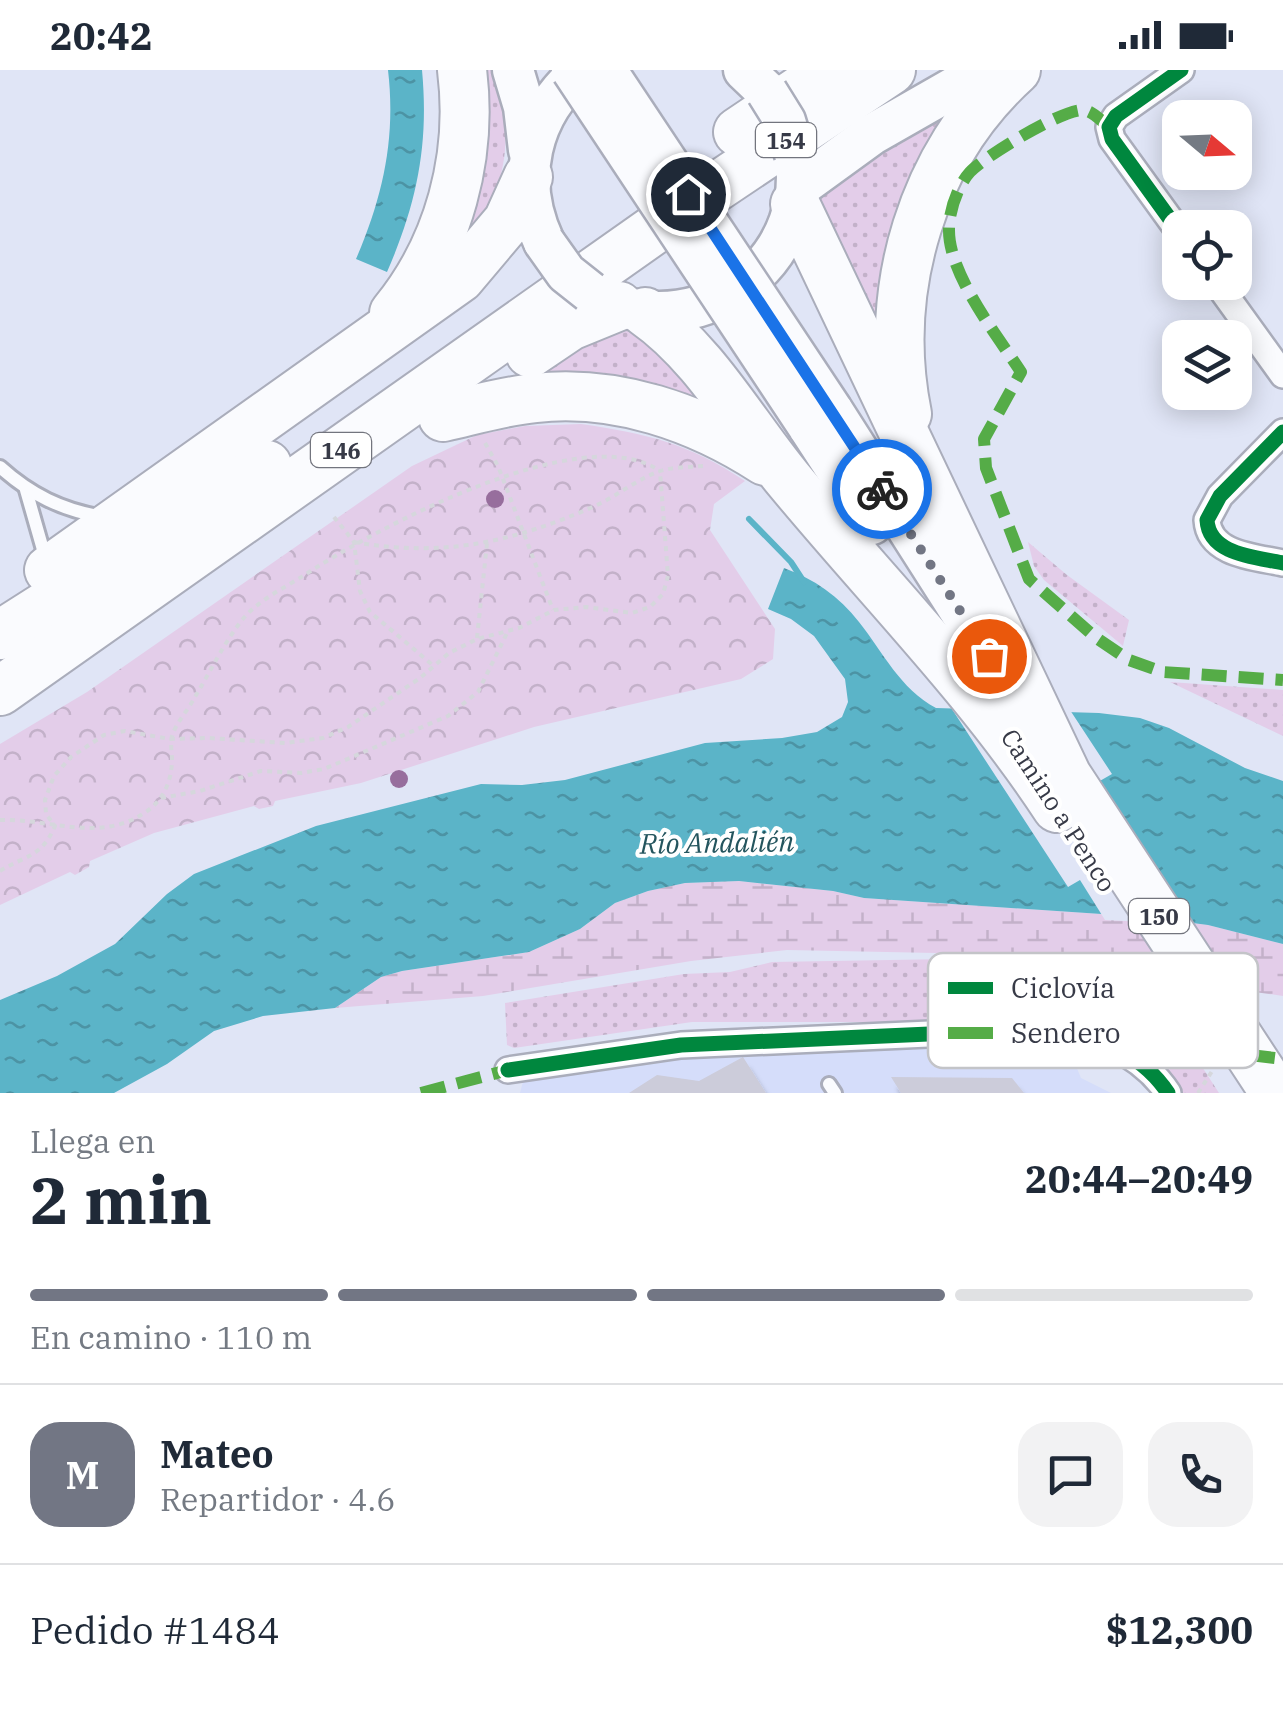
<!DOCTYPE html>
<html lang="es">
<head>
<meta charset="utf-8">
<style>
  :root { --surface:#fff; --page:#f2f2f3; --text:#1f2937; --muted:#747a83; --line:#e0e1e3; --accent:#727684 }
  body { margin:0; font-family:"IBM Plex Serif",serif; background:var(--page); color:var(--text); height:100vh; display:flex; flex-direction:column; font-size:38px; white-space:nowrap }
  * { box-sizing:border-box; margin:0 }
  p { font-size:32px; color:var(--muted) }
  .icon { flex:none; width:55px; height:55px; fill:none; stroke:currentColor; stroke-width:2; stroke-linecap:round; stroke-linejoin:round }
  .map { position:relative; height:1023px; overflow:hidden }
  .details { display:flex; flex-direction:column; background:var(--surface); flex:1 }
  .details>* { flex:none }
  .needle { width:65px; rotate:109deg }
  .tools { position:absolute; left:1162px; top:30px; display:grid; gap:20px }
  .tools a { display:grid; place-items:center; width:90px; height:90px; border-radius:20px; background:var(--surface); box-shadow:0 5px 25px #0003; font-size:50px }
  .pin { position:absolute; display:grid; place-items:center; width:85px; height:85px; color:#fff; margin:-42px; border:5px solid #fff; border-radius:50%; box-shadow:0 2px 10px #0007 }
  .courier { position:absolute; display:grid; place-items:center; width:100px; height:100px; margin:-50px; border:8px solid #1a73e8; border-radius:50%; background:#fff; color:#222; box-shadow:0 2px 12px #0007 }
  .summary em { font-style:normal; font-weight:700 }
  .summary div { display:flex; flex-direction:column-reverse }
  .summary { display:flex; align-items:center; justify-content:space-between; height:170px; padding:0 30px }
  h1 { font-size:65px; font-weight:700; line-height:75px }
  .bar { display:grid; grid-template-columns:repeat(4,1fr); gap:15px 10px; align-content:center; height:120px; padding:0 30px }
  .bar i { height:12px; border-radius:8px; background:var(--line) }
  .bar .current { background:var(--accent) }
  .bar p { grid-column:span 4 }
  .line { display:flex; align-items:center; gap:25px; padding:0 30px; border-top:2px solid var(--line) }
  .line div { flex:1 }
  .round { display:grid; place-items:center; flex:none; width:105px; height:105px; border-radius:30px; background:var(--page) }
  .status { display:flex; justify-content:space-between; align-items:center; height:70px; padding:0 50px; background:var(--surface); direction:ltr }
  .status svg { height:28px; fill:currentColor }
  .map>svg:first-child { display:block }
  .built { fill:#d5ddfa }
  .grass { fill:url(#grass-dots) }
  .wetland { fill:url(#wetland-marsh) }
  .park { fill:url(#park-crowns) }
  .water { fill:url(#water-ripples) }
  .pier { fill:#e0e5f6 }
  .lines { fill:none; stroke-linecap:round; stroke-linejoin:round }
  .stream { stroke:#5bb4c8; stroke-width:6 }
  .building { fill:#ccccda; filter:url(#shadow) }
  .lane-casing { stroke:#aaadbb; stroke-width:18 }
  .street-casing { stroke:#aaadbb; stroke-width:30 }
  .primary-casing { stroke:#aaadbb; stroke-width:45 }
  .highway-casing { stroke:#aaadbb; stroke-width:52 }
  .path { stroke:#d5d7dc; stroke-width:4; stroke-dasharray:5 5; stroke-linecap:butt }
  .lane { stroke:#fafbfe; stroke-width:12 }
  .street { stroke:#fafbfe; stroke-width:25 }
  .primary { stroke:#fafbfe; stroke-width:40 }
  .highway { stroke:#fafbfe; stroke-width:48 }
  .primary-bridge-casing { stroke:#aaadbb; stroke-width:45; stroke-linecap:butt }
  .primary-bridge { stroke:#fafbfe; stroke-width:40 }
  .quiet { stroke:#55ac47; stroke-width:12; stroke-dasharray:25 12; stroke-linecap:butt }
  .cycleway-casing { stroke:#fff; stroke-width:21 }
  .cycleway { stroke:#00873e; stroke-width:15 }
  .tree { fill:#976e9d }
  .done { stroke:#727684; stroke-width:10; stroke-dasharray:0 18 }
  .route { stroke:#1a73e8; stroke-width:12 }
  .labels { text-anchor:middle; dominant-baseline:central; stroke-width:8; stroke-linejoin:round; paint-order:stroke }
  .shield { fill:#fff; stroke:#73757e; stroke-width:2.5 }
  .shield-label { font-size:22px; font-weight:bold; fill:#373a47 }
  .street-label { font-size:25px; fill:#373a47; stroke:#fff }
  .water-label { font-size:28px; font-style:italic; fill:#24555e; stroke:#fff }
  .key { fill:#fff; stroke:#c3c4c8; stroke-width:2.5 }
  .key-label { font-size:28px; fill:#373a47 }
</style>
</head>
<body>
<div class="status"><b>20:42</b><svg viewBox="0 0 49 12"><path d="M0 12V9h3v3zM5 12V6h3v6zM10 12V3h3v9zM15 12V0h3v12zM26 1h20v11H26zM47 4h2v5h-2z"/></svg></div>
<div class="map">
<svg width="1283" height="1023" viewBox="0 0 1283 1023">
  <defs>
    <pattern id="grass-dots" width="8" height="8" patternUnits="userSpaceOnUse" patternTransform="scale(2.5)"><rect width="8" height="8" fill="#e3cde9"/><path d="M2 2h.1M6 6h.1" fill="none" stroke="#c3b1c9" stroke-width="1.8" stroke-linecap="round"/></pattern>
    <pattern id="wetland-marsh" width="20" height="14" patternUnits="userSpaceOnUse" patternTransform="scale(2.5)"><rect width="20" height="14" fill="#e3cde9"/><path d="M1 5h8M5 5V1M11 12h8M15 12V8" fill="none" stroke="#c3b1c9"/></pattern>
    <pattern id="park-crowns" width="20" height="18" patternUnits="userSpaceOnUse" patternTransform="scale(2.5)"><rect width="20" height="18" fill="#e3cde9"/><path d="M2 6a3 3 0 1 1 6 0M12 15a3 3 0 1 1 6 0" fill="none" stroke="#c3b1c9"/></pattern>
    <pattern id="water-ripples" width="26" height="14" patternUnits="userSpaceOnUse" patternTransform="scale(2.5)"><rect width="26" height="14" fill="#5bb4c8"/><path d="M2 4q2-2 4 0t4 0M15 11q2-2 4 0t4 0" fill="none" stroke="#4c93a4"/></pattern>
    <filter id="shadow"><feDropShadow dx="6" dy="11" stdDeviation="2.5" flood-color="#0004"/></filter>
  </defs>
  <rect width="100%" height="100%" fill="#e0e5f6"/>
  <polygon class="built" points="1068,977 1081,1008 1111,1023 520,1023 525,1004 676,982"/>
  <g class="grass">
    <path d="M474 0H496C513 76 507 95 480 166L450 173Z"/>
    <path d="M970 21C951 50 925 79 910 110 886 161 882 213 879 268L817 136 822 121Z"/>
    <polygon points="621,255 650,268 715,344 523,315 521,305 582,264"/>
    <polygon points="1028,472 1067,505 1129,550 1123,576 1044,510 1034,496"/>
    <polygon points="1170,612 1283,620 1283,666"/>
    <polygon points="949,889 1035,897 1161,918 1197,989 1219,1023 1179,1023 1063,952 692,952 514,978 507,975 505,933 684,904 730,902 772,892"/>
  </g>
  <polygon class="wetland" points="739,811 833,821 864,828 1146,847 1208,855 1283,874 1283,926 1035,890 936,883 787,880 691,891 483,926 335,938 381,907 402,901 529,882 580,859 615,833 648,821 685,813"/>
  <path class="park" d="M581 354C648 364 688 373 745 411L714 434 710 460 775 559 773 589 741 609 534 657 361 713 275 731 273 736 259 739 254 736 154 763 90 791 89 797 75 805 70 802 0 835V674L87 622 412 396 477 365 525 356Z"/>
  <g class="water">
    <path d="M388 0H422C429 75 417 133 387 202L356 189C383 126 396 68 388 0Z"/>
    <path d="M784 498C814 509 839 526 859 552 883 582 900 619 936 638L1099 643 1140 648 1169 658 1245 698 1283 711V874L1208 855 1146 847 864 828 833 821 739 811 685 813 648 821 615 833 580 859 529 882 402 901 381 907 335 938 263 946 214 961 167 994 114 1023H0V930L57 906 115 874 167 824 194 804 316 756 481 714 522 715 565 710 705 673 782 668 817 662 842 647 848 632 845 609 814 566 791 549 768 539Z"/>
  </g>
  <polygon class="pier" points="948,633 1068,637 1112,704 1098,712 1145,852 1105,850 1080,810 1068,817"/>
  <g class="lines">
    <polyline class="stream" points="749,449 791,492 804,512"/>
  </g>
  <g class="building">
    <polygon points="743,987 766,1023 629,1023 657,1005 699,1011"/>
    <polygon points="891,1007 1012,1008 1024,1023 901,1023"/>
  </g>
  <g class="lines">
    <defs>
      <g id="lane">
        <path d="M0 397C31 425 62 440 103 447"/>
        <polyline points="26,420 46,490"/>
        <polyline points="829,1014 835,1023"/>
      </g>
      <g id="street">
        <polyline points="1180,163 1112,69 1109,57 1116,46 1181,0"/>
        <polyline points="1216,212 1283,305"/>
        <path d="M1283 362 1220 426 1207 450C1209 485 1256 487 1283 493"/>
        <path d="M508 1000 681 975 1043 959C1092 964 1140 981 1168 1023"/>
      </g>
      <g id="primary">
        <polyline points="513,0 524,37 529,80"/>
        <polyline points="744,0 767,22"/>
        <polyline points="798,118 871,65 985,0"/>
        <path d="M544 172C515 110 529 44 582 0"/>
        <path d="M630 239C725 258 811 181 795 84"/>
        <polyline points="832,340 999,602"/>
        <polyline points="808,356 872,454"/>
      </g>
      <g id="highway">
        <polyline points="738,62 830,0"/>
        <polyline points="795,134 1067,706 1275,1023"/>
        <path d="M645 242C704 283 742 353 788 409 878 518 979 619 1057 738"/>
        <path d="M394 243C449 176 473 86 462 0"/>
        <polyline points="530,283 570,256 619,236"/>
        <path d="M907 344C882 220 922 85 1016 0"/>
        <path d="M443 347C474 340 504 331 535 328 616 319 697 347 765 391"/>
        <polyline points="49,500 460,208 508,151 528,107"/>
        <polyline points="0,565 267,395"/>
        <polyline points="0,621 682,140 891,0"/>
      </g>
    </defs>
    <use href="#lane" class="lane-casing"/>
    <use href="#street" class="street-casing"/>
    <use href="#primary" class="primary-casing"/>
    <use href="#highway" class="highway-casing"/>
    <g class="path">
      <polyline points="485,373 498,396 553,540"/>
      <polyline points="334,447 354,472 360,521 370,542 435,597"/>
      <path d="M354 472C444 488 513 472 595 436 617 426 643 405 664 400 677 397 690 397 703 396"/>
      <polyline points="477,568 487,473"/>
      <polyline points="161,728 200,721 261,701 301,703 324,699 448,646 478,622 508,561"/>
      <path d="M0 750C47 748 97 772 141 745 162 733 172 713 172 689 172 682 170 673 172 666 176 653 188 640 195 627 210 602 224 573 242 550 257 531 284 518 303 506 373 460 582 347 660 401"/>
      <path d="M0 801C26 785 42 787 55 756L46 744 45 730 54 706 71 687 104 665 125 661 170 669 208 668 285 673 323 668 348 657 420 608 449 583 477 569 519 558 554 540 586 537 632 543 650 537 663 524 668 506 660 401"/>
      <polyline points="1198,1023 1216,995"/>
    </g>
    <use href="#lane" class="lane"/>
    <use href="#street" class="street"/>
    <use href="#primary" class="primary"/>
    <use href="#highway" class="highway"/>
    <defs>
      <g id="primary-bridge">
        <polyline points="572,0 808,356"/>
        <polyline points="606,0 832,340"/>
        <polyline points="767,22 785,51 795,84"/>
        <polyline points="544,172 566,203 590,222"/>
      </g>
    </defs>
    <use href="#primary-bridge" class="primary-bridge-casing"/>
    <use href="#primary-bridge" class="primary-bridge"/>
    <g class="quiet">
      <path d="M1109 57C1101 51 1094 42 1084 40 1064 38 985 86 970 102 958 115 949 141 949 159 948 204 997 265 1021 302L984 369 986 398 1029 509 1095 567 1129 590 1163 602 1283 610"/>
      <polyline points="1250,985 1283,989"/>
      <polyline points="421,1023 508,1000"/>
    </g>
    <defs>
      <g id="cycleway">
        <polyline points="1180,163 1112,69 1109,57 1116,46 1181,0"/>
        <path d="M1283 362 1220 426 1207 450C1209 485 1256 487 1283 493"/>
        <path d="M508 1000 681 975 1043 959C1092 964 1140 981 1168 1023"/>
      </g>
    </defs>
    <use href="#cycleway" class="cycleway-casing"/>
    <use href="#cycleway" class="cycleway"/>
  </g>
  <g class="tree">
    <circle cx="495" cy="429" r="9"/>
    <circle cx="399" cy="709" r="9"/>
  </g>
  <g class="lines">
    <polyline class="done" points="882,419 989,586"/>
    <polyline class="route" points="688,124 882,419"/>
  </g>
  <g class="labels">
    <g class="shield">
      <rect x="756" y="53" width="60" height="34" rx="8"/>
      <rect x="311" y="363" width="60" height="34" rx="8"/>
      <rect x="1129" y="829" width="60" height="34" rx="8"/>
    </g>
    <g class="shield-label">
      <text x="786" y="70">154</text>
      <text x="341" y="380">146</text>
      <text x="1159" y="846">150</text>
    </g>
    <g class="street-label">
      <text transform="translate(1059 740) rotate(57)">Camino a Penco</text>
    </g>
    <g class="water-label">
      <text transform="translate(717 772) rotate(-1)">Río Andalién</text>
    </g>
  </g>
  <rect x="928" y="883" width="330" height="115" rx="15" class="key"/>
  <rect x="948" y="912" width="45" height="12" fill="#00873e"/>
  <rect x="948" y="957" width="45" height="12" fill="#55ac47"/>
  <g class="key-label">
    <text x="1011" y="928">Ciclovía</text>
    <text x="1011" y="973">Sendero</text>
  </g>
</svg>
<div class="tools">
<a><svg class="needle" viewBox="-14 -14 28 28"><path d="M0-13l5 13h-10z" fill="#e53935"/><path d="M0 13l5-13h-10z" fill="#747a83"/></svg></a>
<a><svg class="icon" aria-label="locate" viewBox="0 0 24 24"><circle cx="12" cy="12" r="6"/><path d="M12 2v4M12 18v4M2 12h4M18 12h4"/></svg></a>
<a><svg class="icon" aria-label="layers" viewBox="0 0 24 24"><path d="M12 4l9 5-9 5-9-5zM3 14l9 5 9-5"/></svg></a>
</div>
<div class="pin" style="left:989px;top:586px;background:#ea580c"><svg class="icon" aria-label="bag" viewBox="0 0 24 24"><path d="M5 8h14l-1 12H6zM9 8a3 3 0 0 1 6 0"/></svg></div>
<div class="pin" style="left:688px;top:124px;background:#1f2937"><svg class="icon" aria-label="home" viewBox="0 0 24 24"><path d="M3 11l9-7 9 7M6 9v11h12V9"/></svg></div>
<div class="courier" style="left:882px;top:419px"><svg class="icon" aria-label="bike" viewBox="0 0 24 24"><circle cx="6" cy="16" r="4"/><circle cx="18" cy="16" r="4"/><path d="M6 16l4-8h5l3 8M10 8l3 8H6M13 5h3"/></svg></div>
</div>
<section class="details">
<div class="summary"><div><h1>2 min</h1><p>Llega en</p></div><em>20:44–20:49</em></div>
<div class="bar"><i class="current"></i><i class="current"></i><i class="current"></i><i></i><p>En camino · 110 m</p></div>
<div class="line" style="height:180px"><b class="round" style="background:var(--accent);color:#fff">M</b><div><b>Mateo</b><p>Repartidor · 4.6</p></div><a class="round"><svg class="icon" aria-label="chat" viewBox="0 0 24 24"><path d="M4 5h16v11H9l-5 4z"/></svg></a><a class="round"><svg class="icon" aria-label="phone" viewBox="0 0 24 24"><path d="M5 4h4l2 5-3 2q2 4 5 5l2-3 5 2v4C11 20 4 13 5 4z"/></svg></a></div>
<div class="line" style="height:130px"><div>Pedido #1484</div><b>$12,300</b></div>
</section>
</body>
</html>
